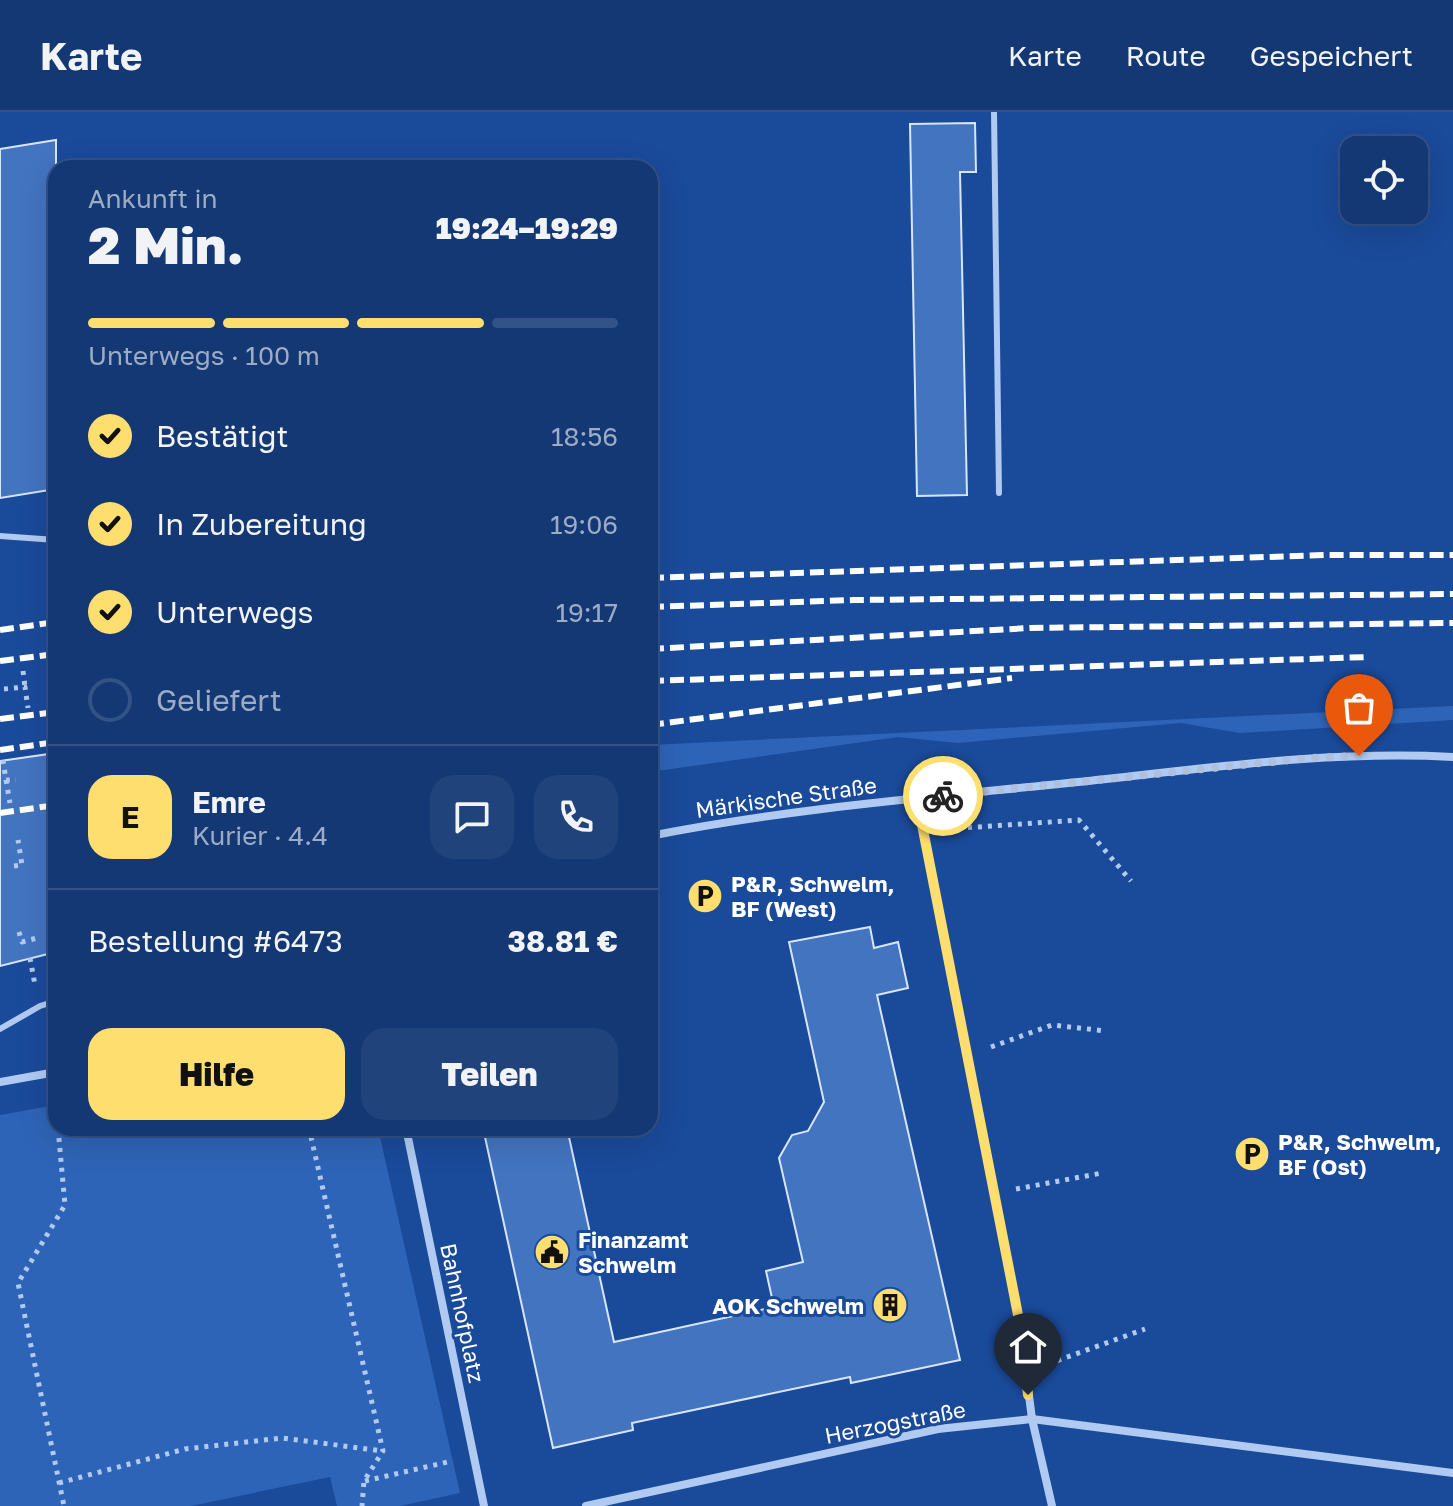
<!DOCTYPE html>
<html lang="de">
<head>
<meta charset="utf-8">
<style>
  :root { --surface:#143874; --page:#21437c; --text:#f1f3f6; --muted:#9dacc5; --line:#335286; --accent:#ffde70 }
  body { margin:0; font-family:"Golos Text",sans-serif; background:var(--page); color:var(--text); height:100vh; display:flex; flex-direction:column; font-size:30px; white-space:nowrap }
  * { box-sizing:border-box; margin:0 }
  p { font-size:26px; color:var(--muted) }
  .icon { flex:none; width:44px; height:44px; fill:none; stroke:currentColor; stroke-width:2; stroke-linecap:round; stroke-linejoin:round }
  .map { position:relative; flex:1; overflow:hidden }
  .drawer { position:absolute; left:48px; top:48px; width:610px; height:976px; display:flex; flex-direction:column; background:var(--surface); border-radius:24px; box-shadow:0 8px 32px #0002,0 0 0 2px var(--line) }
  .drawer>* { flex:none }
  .fabs { position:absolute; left:1340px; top:24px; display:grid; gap:16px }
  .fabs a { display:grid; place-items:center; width:88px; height:88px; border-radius:16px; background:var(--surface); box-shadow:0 8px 32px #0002,0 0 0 2px var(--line); font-size:40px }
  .pin { position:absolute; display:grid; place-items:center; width:68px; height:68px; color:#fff; margin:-82px -34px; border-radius:50% 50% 50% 0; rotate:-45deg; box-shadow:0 0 8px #0007 }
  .pin .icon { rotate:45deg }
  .courier { position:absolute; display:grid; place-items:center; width:80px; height:80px; margin:-40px; border:6px solid #ffde70; border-radius:50%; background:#fff; color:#222; box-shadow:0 2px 10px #0007 }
  .summary em { font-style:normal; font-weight:800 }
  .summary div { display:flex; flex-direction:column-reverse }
  .summary { display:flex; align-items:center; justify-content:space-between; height:136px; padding:0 40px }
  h1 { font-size:52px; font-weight:800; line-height:60px }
  .bar { display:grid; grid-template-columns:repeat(4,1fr); gap:12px 8px; align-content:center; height:96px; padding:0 40px }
  .bar i { height:10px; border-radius:6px; background:var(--line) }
  .bar .current { background:var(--accent) }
  .bar p { grid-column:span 4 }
  .line { display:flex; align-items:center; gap:20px; padding:0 40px; border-top:2px solid var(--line) }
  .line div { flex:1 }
  .round { display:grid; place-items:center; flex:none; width:84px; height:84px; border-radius:24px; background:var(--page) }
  ol { padding:0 40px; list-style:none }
  li { display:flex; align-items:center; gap:24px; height:88px }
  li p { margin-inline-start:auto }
  li .icon { padding:8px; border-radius:50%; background:var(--accent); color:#111; stroke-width:4 }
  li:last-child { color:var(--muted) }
  li i { width:44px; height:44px; border:4px solid var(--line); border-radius:50% }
  .primary-button { display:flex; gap:16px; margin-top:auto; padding:16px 40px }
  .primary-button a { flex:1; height:92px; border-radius:24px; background:var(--accent); color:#111; font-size:32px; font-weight:800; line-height:92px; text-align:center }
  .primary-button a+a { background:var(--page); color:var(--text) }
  header { display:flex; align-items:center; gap:48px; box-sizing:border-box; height:112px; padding:0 40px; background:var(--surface); border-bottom:2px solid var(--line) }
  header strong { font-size:38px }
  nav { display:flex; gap:44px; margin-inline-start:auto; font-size:28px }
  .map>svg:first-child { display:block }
  .green { fill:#2e64b7 }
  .building { fill:#4374c0; stroke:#d7e6fc; stroke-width:2 }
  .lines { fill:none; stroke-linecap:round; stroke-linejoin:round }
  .path { stroke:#b0caf1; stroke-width:5; stroke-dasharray:4 6; stroke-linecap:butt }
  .service { stroke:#b0caf1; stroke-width:6 }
  .minor { stroke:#b0caf1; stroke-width:8 }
  .rail { stroke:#fff; stroke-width:6; stroke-dasharray:14 6; stroke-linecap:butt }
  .path-bridge { stroke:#b0caf1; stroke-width:5; stroke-dasharray:4 6; stroke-linecap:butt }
  .done { stroke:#afc0dc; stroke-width:8; stroke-dasharray:0 14.4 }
  .route { stroke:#ffde70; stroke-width:10 }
  .labels { text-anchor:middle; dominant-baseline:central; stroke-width:6; stroke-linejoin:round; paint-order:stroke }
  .street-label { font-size:22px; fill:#fff; stroke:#1a4a9a }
  .poi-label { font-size:22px; font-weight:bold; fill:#fff; stroke:#1a4a9a; text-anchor:start }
</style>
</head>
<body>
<header>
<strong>Karte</strong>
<nav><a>Karte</a><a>Route</a><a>Gespeichert</a></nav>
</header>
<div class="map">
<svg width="1453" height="1394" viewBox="0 0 1453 1394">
  <rect width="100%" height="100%" fill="#1a4a9a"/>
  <g class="green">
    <polygon points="1453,594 1453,608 1240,621 1181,611 958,631 898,625 650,660 650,633"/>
    <polygon points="56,993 56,1016 378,1016 460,1381 400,1394 337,1394 330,1365 191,1394 0,1394 0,1003"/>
  </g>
  <g class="building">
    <polygon points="975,11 976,60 960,60 967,383 917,384 910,12"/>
    <polygon points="56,28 56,377 0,386 0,37"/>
    <polygon points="56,641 56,840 0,854 0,649"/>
    <polygon points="870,815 874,836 898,830 908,876 877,883 960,1248 851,1271 850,1265 632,1311 633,1318 553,1336 483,1016 567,1016 614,1230 774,1195 766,1159 803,1150 779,1046 792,1023 808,1019 824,990 789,830"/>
  </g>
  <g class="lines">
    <g class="path">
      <polyline points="23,559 25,575"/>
      <polyline points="4,577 25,575 28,596"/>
      <polyline points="3,648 6,668 16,668"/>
      <polyline points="6,668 10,691"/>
      <polyline points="948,717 1079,708 1131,769"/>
      <polyline points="14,754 22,753 18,728"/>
      <polyline points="30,846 35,873"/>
      <polyline points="991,935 1052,913 1106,919"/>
      <polyline points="51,986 56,1008"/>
      <polyline points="58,1016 65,1093 18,1171 64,1394"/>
      <polyline points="316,1016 311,1025 383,1339 364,1369 362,1394"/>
      <polyline points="1016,1077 1102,1061"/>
      <polyline points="1048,1252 1145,1217"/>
      <polyline points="365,1369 452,1349"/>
      <polyline points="59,1371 185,1337 282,1326 383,1339"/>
    </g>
    <g class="service">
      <polyline points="994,0 999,381"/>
      <polyline points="0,424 56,428"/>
      <polyline points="0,917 40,894 56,889"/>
    </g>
    <g class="minor">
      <polyline points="917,687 1020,1213 1032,1307 1052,1394"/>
      <path d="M650 724C791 696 935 685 1078 670 1202 657 1328 638 1453 645"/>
      <polyline points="0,970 56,960"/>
      <polyline points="406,1016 484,1394"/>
      <polyline points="586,1394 938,1317 1032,1307 1453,1361"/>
    </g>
    <g class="rail">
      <polyline points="650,466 1326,443 1453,443"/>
      <polyline points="650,495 854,488 1453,482"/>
      <polyline points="0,518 56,510"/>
      <polyline points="650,537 1030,516 1453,511"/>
      <polyline points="0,549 56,542"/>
      <polyline points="650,569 1368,545"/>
      <polyline points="0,607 56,600"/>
      <polyline points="650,613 1012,566"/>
      <polyline points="0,638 56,630"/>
      <polyline points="0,701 56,693"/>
    </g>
    <polyline class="path-bridge" points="19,820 22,830 37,826"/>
  </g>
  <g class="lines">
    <polyline class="done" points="943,684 1310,646 1359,644"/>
    <polyline class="route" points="943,684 917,687 1020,1213 1028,1283"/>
  </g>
  <defs>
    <symbol id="parking-disc" viewBox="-11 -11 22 22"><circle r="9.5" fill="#ffde70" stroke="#1a4a9a"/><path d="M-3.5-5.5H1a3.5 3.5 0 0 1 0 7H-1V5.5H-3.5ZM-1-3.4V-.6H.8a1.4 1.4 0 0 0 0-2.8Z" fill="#111"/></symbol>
    <symbol id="civic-disc" viewBox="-11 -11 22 22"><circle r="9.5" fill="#ffde70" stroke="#1a4a9a"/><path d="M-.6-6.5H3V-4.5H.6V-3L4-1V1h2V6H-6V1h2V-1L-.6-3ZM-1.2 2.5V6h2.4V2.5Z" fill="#111"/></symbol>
    <symbol id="building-disc" viewBox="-11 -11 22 22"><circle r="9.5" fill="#ffde70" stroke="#1a4a9a"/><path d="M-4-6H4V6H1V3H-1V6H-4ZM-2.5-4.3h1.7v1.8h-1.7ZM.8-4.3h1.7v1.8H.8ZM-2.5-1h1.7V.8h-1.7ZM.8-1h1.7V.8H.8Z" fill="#111"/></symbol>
  </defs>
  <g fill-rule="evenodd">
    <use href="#parking-disc" x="685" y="764" width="40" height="40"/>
    <use href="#parking-disc" x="1232" y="1022" width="40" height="40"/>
    <use href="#civic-disc" x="532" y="1120" width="40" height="40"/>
    <use href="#building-disc" x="870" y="1173" width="40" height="40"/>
  </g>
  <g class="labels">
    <g class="street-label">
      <text transform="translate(786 685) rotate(-8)">Märkische Straße</text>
      <text transform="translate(463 1201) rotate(78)">Bahnhofplatz</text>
      <text transform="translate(895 1310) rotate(-11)">Herzogstraße</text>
    </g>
    <g class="poi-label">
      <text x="731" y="771">P&amp;R, Schwelm,<tspan x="731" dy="25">BF (West)</tspan></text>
      <text x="1278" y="1029">P&amp;R, Schwelm,<tspan x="1278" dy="25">BF (Ost)</tspan></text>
      <text x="578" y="1127">Finanzamt<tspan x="578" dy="25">Schwelm</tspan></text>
      <text x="864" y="1193" text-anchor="end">AOK Schwelm</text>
    </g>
  </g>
</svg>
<div class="fabs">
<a><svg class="icon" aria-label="locate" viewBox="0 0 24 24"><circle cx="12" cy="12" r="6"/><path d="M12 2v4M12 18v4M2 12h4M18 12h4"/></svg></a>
</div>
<div class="pin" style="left:1359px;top:644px;background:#ea580c"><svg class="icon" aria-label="bag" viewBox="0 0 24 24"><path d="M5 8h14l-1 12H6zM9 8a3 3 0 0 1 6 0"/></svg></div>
<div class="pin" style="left:1028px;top:1283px;background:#1f2937"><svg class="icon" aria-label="home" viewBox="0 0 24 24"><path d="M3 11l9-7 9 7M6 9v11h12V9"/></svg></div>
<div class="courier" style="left:943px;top:684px"><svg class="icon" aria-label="bike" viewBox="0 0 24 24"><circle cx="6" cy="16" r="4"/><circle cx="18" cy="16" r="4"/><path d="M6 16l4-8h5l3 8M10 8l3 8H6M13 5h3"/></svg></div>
<section class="drawer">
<div class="summary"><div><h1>2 Min.</h1><p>Ankunft in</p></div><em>19:24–19:29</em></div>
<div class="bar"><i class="current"></i><i class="current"></i><i class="current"></i><i></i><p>Unterwegs · 100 m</p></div>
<ol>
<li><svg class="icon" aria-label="check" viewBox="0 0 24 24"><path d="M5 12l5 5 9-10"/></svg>Bestätigt<p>18:56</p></li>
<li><svg class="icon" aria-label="check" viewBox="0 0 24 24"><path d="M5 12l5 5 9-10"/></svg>In Zubereitung<p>19:06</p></li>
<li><svg class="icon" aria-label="check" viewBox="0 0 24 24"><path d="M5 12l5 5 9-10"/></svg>Unterwegs<p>19:17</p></li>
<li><i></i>Geliefert</li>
</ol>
<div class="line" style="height:144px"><b class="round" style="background:var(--accent);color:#111">E</b><div><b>Emre</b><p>Kurier · 4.4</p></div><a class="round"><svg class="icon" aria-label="chat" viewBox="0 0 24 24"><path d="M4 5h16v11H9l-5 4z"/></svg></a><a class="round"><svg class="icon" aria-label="phone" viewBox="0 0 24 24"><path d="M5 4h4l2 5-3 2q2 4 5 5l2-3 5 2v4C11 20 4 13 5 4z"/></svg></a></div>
<div class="line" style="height:104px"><div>Bestellung #6473</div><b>38.81 €</b></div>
<div class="primary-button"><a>Hilfe</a><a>Teilen</a></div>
</section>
</div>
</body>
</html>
